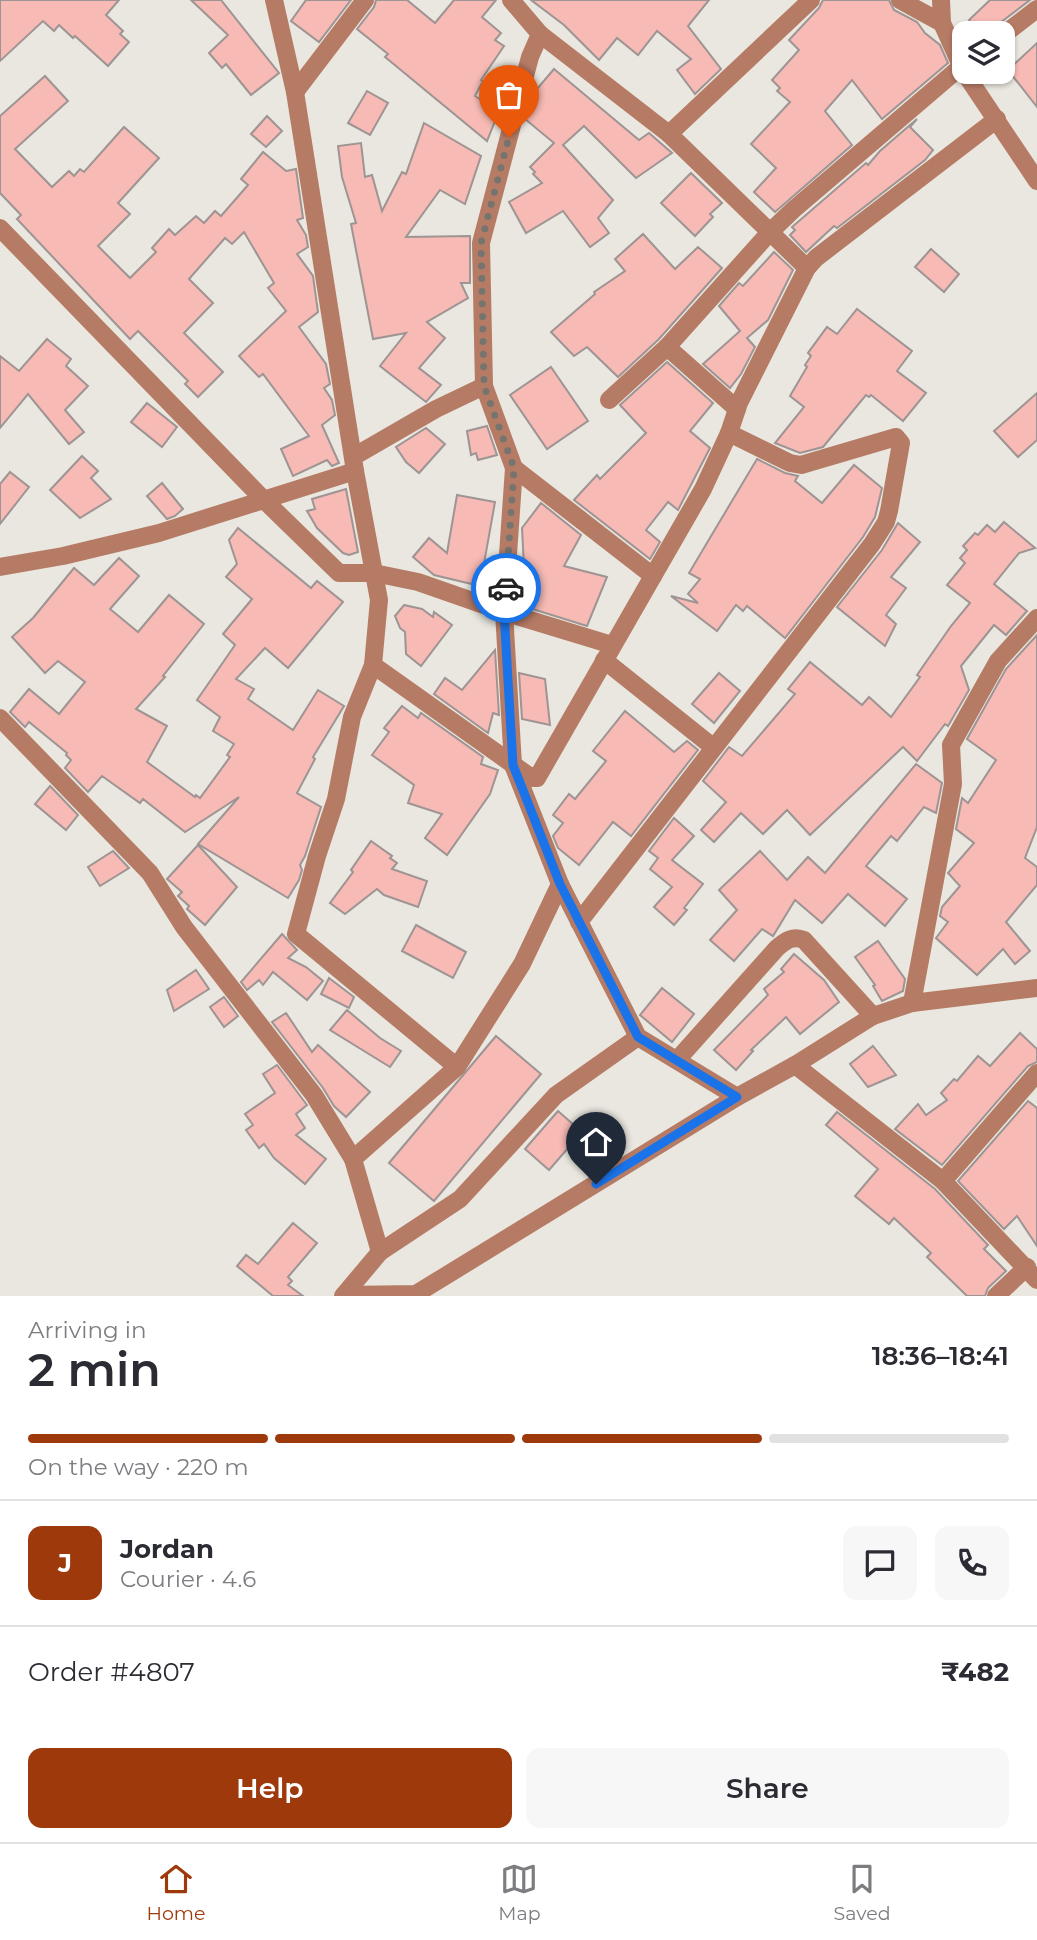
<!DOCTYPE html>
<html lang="en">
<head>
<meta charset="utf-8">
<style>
  :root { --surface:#fff; --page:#f7f7f7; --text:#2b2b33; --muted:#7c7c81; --line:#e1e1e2; --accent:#9e390c }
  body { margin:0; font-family:Montserrat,sans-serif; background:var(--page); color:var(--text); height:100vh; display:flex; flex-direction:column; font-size:26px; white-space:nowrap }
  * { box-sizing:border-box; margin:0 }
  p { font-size:23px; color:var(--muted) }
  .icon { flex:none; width:38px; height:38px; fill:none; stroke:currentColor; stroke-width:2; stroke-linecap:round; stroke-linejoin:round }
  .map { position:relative; height:1296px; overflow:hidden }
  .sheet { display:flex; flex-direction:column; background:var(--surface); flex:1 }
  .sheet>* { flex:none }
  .controls { position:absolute; left:952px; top:21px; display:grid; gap:14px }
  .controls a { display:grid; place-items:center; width:63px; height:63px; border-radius:14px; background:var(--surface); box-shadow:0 2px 5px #0004; font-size:35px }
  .pin { position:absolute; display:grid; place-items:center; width:60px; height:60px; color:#fff; margin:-72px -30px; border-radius:50% 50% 50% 0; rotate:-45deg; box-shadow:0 0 7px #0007 }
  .pin .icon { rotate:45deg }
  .courier { position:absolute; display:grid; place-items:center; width:70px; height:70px; margin:-35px; border:5px solid #1a73e8; border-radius:50%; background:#fff; color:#222; box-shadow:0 2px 9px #0007 }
  .summary em { font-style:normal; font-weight:600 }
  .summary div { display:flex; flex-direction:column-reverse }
  .summary { display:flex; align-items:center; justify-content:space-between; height:119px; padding:0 28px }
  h1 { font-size:46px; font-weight:600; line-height:52px }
  .bar { display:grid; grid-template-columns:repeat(4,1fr); gap:10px 7px; align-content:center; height:84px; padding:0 28px }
  .bar i { height:9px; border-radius:5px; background:var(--line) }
  .bar .selected { background:var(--accent) }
  .bar p { grid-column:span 4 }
  .line { display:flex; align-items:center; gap:18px; padding:0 28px; border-top:2px solid var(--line) }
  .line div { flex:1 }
  .round { display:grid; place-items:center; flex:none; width:74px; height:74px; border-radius:14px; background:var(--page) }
  .primary-button { display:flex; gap:14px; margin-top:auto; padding:14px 28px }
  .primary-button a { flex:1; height:80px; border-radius:14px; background:var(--accent); color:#fff; font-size:28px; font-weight:600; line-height:80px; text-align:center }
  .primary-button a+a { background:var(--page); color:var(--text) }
  .tabs { display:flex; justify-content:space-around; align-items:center; height:98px; border-top:2px solid var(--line); background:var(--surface); font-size:19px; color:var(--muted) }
  .tabs a { display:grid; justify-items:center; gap:4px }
  .tabs .selected { color:var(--accent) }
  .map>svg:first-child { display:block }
  .building { fill:#f7bab4; stroke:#9d9493; stroke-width:2 }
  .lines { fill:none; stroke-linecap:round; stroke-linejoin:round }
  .minor { stroke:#b67b65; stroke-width:18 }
  .done { stroke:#75746f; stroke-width:7; stroke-dasharray:0 12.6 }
  .route { stroke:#1a73e8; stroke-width:9 }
</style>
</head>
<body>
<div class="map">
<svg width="1037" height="1296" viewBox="0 0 1037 1296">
  <rect width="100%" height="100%" fill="#e9e7df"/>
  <g class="building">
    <polygon points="0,0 119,0 106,15 123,31 120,34 129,42 108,66 75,36 73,38 59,25 54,31 43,21 0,61"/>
    <polygon points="191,0 221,0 279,73 251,95 226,64 222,68 209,53 228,35"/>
    <polygon points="306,0 351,0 319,42 291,21"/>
    <polygon points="376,0 407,0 435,23 454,0 496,0 482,17 501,33 495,40 504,46 481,80 483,81 475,96 499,111 487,141 385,57 388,54 357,29 374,7"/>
    <polygon points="531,0 709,0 688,26 721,69 695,94 677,70 691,59 657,31 638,55 617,38 599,60 564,25"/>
    <polygon points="823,0 889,0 894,10 917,22 925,33 940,45 948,63 882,119 852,80 825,111 852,145 775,212 754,192 776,168 751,144 790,102 777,91 780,88 772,80 799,50 789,40 819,8"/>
    <polygon points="990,0 1030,0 996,26 992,33 980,33 969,20"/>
    <polygon points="1037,43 1037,107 1008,70"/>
    <polygon points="554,69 639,140 649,133 672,153 636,178 584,126 563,145 613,200 598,218 609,233 590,247 563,211 526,233 509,202 542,183 533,174 535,172 530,167 554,143 525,119 531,96"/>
    <polygon points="45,76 68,101 15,149 52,187 69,171 74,176 80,169 84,172 124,127 159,158 118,203 130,214 98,246 130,278 156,252 152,248 169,229 175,235 196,216 204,223 215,211 221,216 248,185 241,179 263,152 286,171 296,169 303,218 297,220 306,235 308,247 297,254 313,276 318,312 299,327 326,364 330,384 324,388 332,400 335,415 322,425 339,463 332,466 327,460 293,476 281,449 309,436 263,374 259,377 239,356 286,311 268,288 274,283 244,232 232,244 225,238 189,279 213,303 184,333 223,372 198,397 185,384 188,381 138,331 130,339 17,219 21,215 0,193 0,116"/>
    <polygon points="367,91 388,103 370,135 348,123"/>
    <polygon points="267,116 282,131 266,147 251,134"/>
    <polygon points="917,119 910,127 933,150 925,160 837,228 834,226 806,252 790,235 795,230 792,227 866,163 868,165 880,151"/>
    <polygon points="424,123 481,156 465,204 440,190 406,237 470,236 470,283 461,283 468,298 427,322 445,338 419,368 441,385 426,402 380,366 406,333 373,339 351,224 356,223 342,177 338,146 361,143 365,177 372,175 382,211 402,172 406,174"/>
    <polygon points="691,173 722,203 710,214 713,217 695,236 661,203"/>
    <polygon points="643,234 675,269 698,247 722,268 659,339 618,377 587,347 574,356 551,332 595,294 594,292 625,271 615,259"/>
    <polygon points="931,249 959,274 944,292 915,267"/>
    <polygon points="774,252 793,270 768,320 747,338 755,347 741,374 730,388 703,364 740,331 719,306 739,283 743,286"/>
    <polygon points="857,309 912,351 897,371 926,393 903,421 871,395 869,397 866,395 823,447 800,453 775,443 804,407 790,396 807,367 805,365 811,356 808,353 827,327 837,334"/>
    <polygon points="47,339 71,359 66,366 88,386 65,410 84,432 69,444 28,394 0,428 0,356 19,371"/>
    <polygon points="667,362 713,403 690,431 710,448 678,510 668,502 646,530 660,542 650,559 574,500 597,475 600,479 646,433 620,405"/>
    <polygon points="551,367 588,421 547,449 510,395"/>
    <polygon points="1037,393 1037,440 1018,457 994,431"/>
    <polygon points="147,403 177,427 162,447 131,422"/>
    <polygon points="487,426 497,455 478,460 476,453 471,455 467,431"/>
    <polygon points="426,428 445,444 419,473 406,462 396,447"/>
    <polygon points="82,456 98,471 91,478 111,499 80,518 50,490"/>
    <polygon points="757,459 785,473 798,476 795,481 822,503 854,465 882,488 875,517 863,537 785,638 747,606 743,611 736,605 717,631 671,596 698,603 688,594 700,579 689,573"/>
    <polygon points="10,472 29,487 0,524 0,484"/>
    <polygon points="162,483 183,509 175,516 167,519 147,496"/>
    <polygon points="346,489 358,552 349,555 343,553 317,528 307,511 315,509 312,499"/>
    <polygon points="457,495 495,502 480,586 434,575 413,557 429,538 447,553"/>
    <polygon points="541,503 581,535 564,566 607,577 587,626 526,607 522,528"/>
    <polygon points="1004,522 1035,548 1019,553 994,584 1027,611 1006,635 994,625 961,666 969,690 948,726 945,724 917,761 903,747 810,835 787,810 763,834 741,813 714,842 701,830 726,802 703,781 729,747 742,756 795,694 788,689 810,662 862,705 869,697 891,717 920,677 917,675 951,626 970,603 947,585 965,563 960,558 967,550 963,546 975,533 978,535 987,525 995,532"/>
    <polygon points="898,523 920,542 891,577 906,588 886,615 896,624 885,646 837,607 882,550"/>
    <polygon points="238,528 311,588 317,581 343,602 288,668 265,648 236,679 254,689 248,699 293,730 318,690 344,706 313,757 315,759 297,793 321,807 305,856 300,865 302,870 299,880 288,898 198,844 239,797 185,832 143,799 140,803 102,776 88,792 65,768 71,760 66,755 67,753 29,722 25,727 10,712 29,689 59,714 85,682 58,661 45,673 12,637 33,618 74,568 94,585 119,558 139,576 110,609 138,632 169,595 204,624 163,676 165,677 136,709 167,726 147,762 195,797 196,795 200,798 230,757 227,755 234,744 213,731 220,717 197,700 235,645 223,634 252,599 226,577 237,564 229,540"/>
    <polygon points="404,605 422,609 433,617 434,612 452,625 421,666 406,654 405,632 400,628 395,616"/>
    <polygon points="1037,635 1037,827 1025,858 1037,867 1037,885 1006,922 1030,951 1015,964 1003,949 977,975 936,938 948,922 940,916 942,907 960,886 948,873 974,843 956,829 962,798 968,803 996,760 967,739 1006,669"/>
    <polygon points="495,650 499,715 493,713 488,733 434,694 445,678 462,690"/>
    <polygon points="519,673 545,679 550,725 522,719"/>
    <polygon points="719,673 740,691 714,723 692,704"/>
    <polygon points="402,706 418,718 421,713 483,757 481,764 498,770 490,794 447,855 425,838 442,814 408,803 414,785 372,755 389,732 384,728"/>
    <polygon points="625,711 674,752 687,741 698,750 631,836 613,822 579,865 558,848 553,836 563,823 553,815 569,794 575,799 606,761 593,751"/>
    <polygon points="916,764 942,783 936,813 924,807 897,841 891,836 866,866 907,899 885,926 848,894 822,923 795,900 773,936 762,929 734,961 710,940 737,910 719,890 760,851 787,880 808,857 825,873"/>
    <polygon points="50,786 78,815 66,830 35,804"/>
    <polygon points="674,818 694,836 672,860 703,884 684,908 687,910 674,925 654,907 672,887 650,869 658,858 649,851"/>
    <polygon points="371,841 392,856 390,858 397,863 392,869 427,881 418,907 384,895 377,889 345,914 330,903 353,872 351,870"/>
    <polygon points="198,845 237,887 205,925 187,909 189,906 178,896 182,892 167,879"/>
    <polygon points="113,851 129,868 100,886 88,867"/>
    <polygon points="416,925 466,952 453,978 402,951"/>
    <polygon points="282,934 297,950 288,958 306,967 323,981 307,1000 273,972 263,985 259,980 247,990 241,982"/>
    <polygon points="878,941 905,979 903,991 882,1001 873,986 875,985 855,957"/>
    <polygon points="794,954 824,980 839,1002 800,1034 786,1017 751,1050 753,1051 736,1070 714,1050 768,995 764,989 784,972 781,969"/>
    <polygon points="196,970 209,989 174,1011 167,990"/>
    <polygon points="329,978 354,997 349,1008 321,994"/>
    <polygon points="662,988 694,1014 672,1042 640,1015"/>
    <polygon points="224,997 238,1016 224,1027 210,1007"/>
    <polygon points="347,1010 380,1038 401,1051 390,1067 330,1030"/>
    <polygon points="286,1013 312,1052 318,1045 370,1092 346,1117 334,1106 323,1088 272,1022"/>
    <polygon points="1020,1033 1037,1049 1037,1062 1028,1066 942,1165 895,1129 918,1104 926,1115 947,1100 941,1093 954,1079 957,1081 978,1056 990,1066"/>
    <polygon points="496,1036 541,1074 434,1201 389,1163"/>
    <polygon points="873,1046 896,1075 868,1087 850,1064"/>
    <polygon points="277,1065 307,1105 296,1114 305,1128 296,1135 326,1159 305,1184 274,1158 264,1144 259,1148 246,1130 253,1125 245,1114 275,1093 263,1074"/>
    <polygon points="1028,1101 1037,1108 1037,1246 1017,1216 1004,1229 958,1181"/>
    <polygon points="558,1111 582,1132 549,1170 525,1149"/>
    <polygon points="837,1112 935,1189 988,1245 984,1249 1006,1271 988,1288 985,1296 967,1296 927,1257 931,1253 894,1218 889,1224 855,1196 878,1169 826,1125"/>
    <polygon points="293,1223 317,1243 288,1277 292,1281 288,1285 303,1296 273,1296 237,1266 246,1255 258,1264"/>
  </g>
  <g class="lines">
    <g class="minor">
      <polyline points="274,0 295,92 355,471 379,600 373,665 352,717 336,799 317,856 296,934 457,1067"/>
      <polyline points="900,0 942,23"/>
      <polyline points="941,0 942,23 964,72"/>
      <polyline points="540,34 669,134 807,268"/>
      <polyline points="1003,35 1037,9"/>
      <polyline points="964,72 1037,181"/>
      <polyline points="295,92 365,0"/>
      <polyline points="669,134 811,0"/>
      <polyline points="0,228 264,500 339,573 374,573 418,582 504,612 612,645"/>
      <polyline points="667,347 737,409"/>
      <polyline points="609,400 667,347 770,232 793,210 964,64"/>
      <polyline points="353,457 436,409 484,386"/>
      <polyline points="514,468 653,576"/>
      <polyline points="0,567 63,556 159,533 355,471"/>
      <polyline points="604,660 713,747"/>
      <polyline points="373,665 532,778 537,778 703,489 729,433 739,403 807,268 816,258 997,119"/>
      <polyline points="0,718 150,873 184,927 314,1095 353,1159"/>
      <polyline points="560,884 638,1037 737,1097"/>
      <polyline points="579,922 872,544 886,522 889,511 901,443 896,437 801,465 790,463 729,433"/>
      <polyline points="912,1003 953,784 951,745 998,661 1037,618"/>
      <path d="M677 1060 777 948C785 941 793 935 804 940L873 1016"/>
      <polyline points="795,1065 943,1181 1037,1280"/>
      <polyline points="943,1181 1037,1073"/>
      <polyline points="380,1252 460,1199 556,1095 638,1037"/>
      <polyline points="344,1295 416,1294 737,1097 795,1065 873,1016 912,1003 1037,988"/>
      <polyline points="343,1296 380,1252 353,1159 457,1067 522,964 560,884 513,765 504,612 514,468 484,386 481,243 530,57 540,34 511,0"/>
      <polyline points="996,1296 1027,1267"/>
    </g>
  </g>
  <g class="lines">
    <polyline class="done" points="506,588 514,468 484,386 481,243 509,137"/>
    <polyline class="route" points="506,588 504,612 513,765 560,884 638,1037 737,1097 596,1184"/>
  </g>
</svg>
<div class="controls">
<a><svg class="icon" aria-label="layers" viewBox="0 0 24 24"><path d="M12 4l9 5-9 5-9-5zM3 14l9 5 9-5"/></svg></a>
</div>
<div class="pin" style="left:509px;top:137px;background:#ea580c"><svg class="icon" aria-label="bag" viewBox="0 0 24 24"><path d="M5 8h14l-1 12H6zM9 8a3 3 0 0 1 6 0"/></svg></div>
<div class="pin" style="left:596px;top:1184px;background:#1f2937"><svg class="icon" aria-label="home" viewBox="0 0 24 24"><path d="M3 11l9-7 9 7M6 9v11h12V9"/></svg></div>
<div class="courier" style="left:506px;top:588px"><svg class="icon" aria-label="car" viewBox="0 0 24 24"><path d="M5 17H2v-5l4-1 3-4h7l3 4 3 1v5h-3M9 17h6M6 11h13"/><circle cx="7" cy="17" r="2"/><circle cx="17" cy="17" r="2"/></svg></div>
</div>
<section class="sheet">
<div class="summary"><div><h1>2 min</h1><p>Arriving in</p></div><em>18:36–18:41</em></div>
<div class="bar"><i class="selected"></i><i class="selected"></i><i class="selected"></i><i></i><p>On the way · 220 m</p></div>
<div class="line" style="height:126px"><b class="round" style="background:var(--accent);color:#fff">J</b><div><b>Jordan</b><p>Courier · 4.6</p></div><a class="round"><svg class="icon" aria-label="chat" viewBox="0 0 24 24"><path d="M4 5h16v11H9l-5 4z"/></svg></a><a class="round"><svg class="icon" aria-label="phone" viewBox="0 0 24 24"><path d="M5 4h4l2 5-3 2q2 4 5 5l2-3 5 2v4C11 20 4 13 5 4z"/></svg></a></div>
<div class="line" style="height:91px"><div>Order #4807</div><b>₹482</b></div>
<div class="primary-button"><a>Help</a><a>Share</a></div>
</section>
<nav class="tabs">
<a class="selected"><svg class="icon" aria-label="home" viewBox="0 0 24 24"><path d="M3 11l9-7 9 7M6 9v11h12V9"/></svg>Home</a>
<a><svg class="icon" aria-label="map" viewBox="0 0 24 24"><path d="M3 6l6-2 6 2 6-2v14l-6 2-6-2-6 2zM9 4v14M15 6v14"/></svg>Map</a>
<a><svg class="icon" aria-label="saved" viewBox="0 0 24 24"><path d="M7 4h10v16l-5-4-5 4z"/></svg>Saved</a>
</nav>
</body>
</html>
